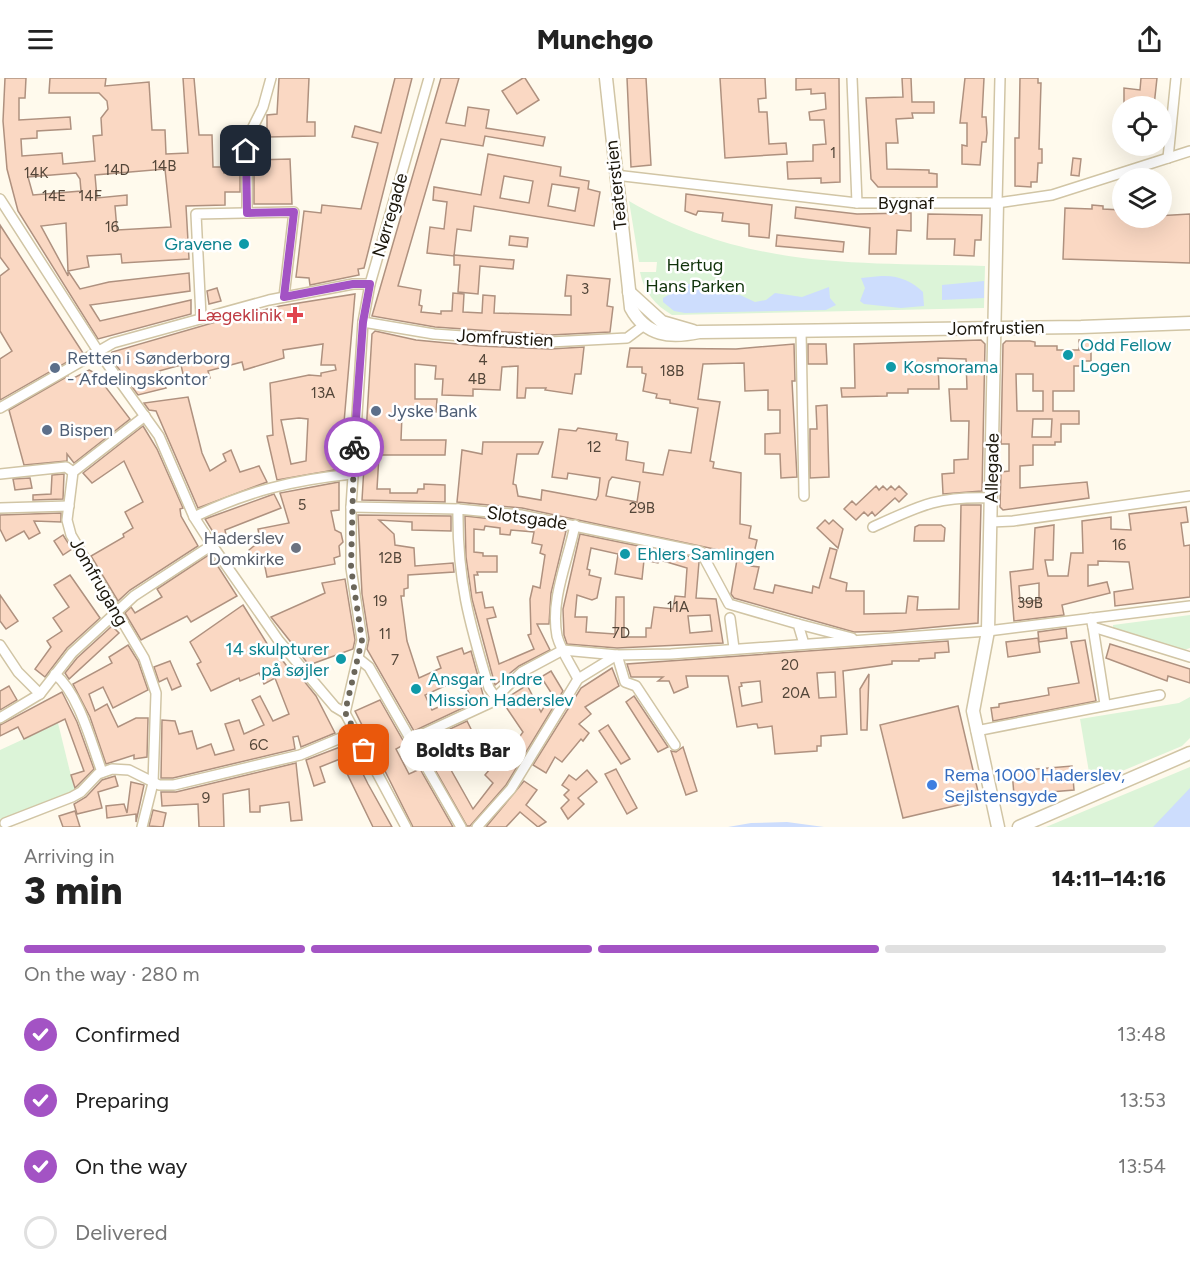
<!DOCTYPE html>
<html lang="en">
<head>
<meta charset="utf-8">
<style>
  :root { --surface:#fff; --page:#f6f6f6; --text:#222; --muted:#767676; --line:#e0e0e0; --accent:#a353c4 }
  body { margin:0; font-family:Figtree,sans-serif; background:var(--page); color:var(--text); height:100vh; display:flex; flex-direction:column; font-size:22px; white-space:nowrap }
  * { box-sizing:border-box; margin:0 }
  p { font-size:20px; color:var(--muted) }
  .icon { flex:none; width:33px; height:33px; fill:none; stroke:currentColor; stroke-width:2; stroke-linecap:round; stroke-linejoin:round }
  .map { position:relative; height:749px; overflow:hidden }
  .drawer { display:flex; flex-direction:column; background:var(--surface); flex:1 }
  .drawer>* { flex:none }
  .controls { position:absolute; left:1112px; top:18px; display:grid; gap:12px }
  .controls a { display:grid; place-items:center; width:60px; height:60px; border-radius:50%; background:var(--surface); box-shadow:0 6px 24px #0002; font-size:30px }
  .pin { position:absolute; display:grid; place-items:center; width:51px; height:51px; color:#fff; margin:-26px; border-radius:12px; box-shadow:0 3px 9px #0006 }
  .courier { position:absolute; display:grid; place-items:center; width:60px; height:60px; margin:-30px; border:4px solid #a353c4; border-radius:50%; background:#fff; color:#222; box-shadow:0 2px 8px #0007 }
  .bubble { position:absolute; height:42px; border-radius:21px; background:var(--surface); box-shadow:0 6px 24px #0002; font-size:20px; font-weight:800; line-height:42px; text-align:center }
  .summary em { font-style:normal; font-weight:800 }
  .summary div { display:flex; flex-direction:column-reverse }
  .summary { display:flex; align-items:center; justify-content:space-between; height:102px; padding:0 24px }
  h1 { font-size:39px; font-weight:800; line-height:45px }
  .bar { display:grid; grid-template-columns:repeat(4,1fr); gap:9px 6px; align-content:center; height:72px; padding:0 24px }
  .bar i { height:8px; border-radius:4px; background:var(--line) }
  .bar .on { background:var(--accent) }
  .bar p { grid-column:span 4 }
  ol { padding:0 24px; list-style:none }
  li { display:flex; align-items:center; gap:18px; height:66px }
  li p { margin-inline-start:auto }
  li .icon { padding:6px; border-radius:50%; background:var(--accent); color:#fff; stroke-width:4 }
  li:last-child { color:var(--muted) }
  li i { width:33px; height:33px; border:3px solid var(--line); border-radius:50% }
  header { display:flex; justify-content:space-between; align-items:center; height:78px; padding:0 24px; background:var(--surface); font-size:27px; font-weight:800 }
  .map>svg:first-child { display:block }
  .green { fill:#dcf4d8 }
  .water { fill:#cdddfd }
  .building { fill:#fad8c3; stroke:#af917f; stroke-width:1.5; fill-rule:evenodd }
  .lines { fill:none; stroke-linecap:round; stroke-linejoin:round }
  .street-casing { stroke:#d1c5a5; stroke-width:12 }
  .secondary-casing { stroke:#d1c5a5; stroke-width:15 }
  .street { stroke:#fff; stroke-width:9 }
  .secondary { stroke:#fff; stroke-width:12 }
  .done { stroke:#6b665a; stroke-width:6; stroke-dasharray:0 10.8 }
  .route { stroke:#a353c4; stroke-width:8 }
  .culture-dot { fill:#0f9aa8; stroke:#fff; stroke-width:2 }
  .health-dot { fill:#e0444e; stroke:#fff; stroke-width:2 }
  .service-dot { fill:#5c6f8a; stroke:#fff; stroke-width:2 }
  .worship-dot { fill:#6b7280; stroke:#fff; stroke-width:2 }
  .shop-dot { fill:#3f7fe0; stroke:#fff; stroke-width:2 }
  .labels { text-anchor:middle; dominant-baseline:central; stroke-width:5; stroke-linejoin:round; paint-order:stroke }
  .number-label { font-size:15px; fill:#534639 }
  .street-label { font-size:18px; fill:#1b160b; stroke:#fff }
  .culture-label { font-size:18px; fill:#0d838f; stroke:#fff; text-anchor:start }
  .park-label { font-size:18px; fill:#10320a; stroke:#fff }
  .health-label { font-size:18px; fill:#be3a42; stroke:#fff; text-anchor:end }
  .service-label { font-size:18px; fill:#4e5e75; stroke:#fff; text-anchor:start }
  .worship-label { font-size:18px; fill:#5b616d; stroke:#fff; text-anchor:end }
  .shop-label { font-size:18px; fill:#366cbe; stroke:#fff; text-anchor:start }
</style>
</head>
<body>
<header><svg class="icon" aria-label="menu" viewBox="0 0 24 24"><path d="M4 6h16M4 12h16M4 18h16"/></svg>Munchgo<svg class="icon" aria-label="share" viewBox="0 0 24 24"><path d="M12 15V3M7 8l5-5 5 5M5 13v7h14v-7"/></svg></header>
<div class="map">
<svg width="1190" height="749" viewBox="0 0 1190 749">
  <rect width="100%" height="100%" fill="#fffaed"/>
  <g class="green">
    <path d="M629 123C748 192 854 184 985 188L984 230 672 237C655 227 644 214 640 194H656L657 184H639Z"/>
    <polygon points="1190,537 1190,570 1184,572 1113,550 1113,547"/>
    <polygon points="1190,619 1190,660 1182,668 1091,706 1080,641 1179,625"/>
    <polygon points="48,621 58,645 75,714 0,741 0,672 52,648 43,623"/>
    <polygon points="1190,689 1190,749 1046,749"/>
  </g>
  <g class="water">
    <path d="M881 198C898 197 912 203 923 214L924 228 901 230 864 226 860 223 865 210 861 200Z"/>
    <polygon points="984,203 984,220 942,222 942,207"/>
    <polygon points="688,206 701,207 724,216 740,217 755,224 766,222 775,215 802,219 829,209 830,220 836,227 826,232 685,235 674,233 663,224 663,220"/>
    <polygon points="1190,710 1190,749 1153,749"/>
    <polygon points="787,744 824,749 728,749 751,745"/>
  </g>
  <g class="building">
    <path d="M5 0H26L25 20H19V42L70 39 71 51 37 53V60L21 61 22 78 62 75 63 86 95 83 93 58 102 57 101 40 108 31 107 23 99 15H49L50 0H106L105 8 149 4 152 52H165L166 76 188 75 183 0H194L199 57H212L213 89H224V95H240V114H225V127L186 128 189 181 122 185 121 176 87 178 89 189 68 193 80 211 109 204 189 195 190 213 90 227 100 243 191 222V236L98 261 18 133 7 91 3 43ZM165 91 171 149 117 152 115 128 127 127V117L97 120 95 97ZM76 95 80 101 81 113 33 117 28 99ZM66 145 68 193V198L41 148Z"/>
    <polygon points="279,0 309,0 307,44 315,44 315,58 267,59 267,37 277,36"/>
    <polygon points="395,0 412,0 364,190 358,191 359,197 310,207 309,200 296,199 304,133 321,135 322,127 361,131 378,65 352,59 355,48 381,55"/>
    <polygon points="441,0 459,0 446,45 465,48 468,29 489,32 486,50 545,59 543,68 485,58 483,68 441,61 398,208 421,212 419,227 422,228 421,234 441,236 441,233 452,233 453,215 464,216 463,234 482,235 483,217 495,218 494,235 571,237 571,218 565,218 567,197 610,201 607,228 613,229 610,254 550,257 435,249 372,238"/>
    <polygon points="523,0 525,0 539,22 517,36 502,13"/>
    <polygon points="627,0 646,0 651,87 631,89"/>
    <polygon points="720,0 765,0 766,20 758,21 759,34 767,34 769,66 786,65 787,76 725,80"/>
    <polygon points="796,0 839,0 840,104 821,105 821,100 788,101 787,84 813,83 813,67 826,66 824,42 810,42 809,34 826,31 825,15 811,16 811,11 796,12"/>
    <polygon points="902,0 911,0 912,24 934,24 934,35 912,35 913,40 896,41 898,65 886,65 887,91 929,92 929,95 937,96 937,109 878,109 871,101 866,20 903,19"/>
    <polygon points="965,0 984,0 982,39 986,39 987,55 986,64 982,64 980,87 962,86 962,67 967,68 967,45 960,45"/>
    <polygon points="1020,0 1038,0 1038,5 1041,5 1039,71 1042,71 1042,85 1038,85 1037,104 1031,104 1031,109 1015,108 1015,60 1019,60"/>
    <polygon points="1141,0 1157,0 1154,28 1124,28 1124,10 1140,12"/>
    <path d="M488 76 561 89 560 98 589 103 588 111 600 114 594 148 474 128 471 153 457 151 454 178 427 175 430 149 444 151 447 124 433 122 434 109 481 117ZM504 98 533 103 529 125 500 120ZM552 106 579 110 575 133 548 128Z"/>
    <polygon points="1073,80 1081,81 1079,98 1071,97"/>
    <polygon points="290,81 292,126 254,126 254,82"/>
    <polygon points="686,116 772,127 769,160 749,158 749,146 722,143 723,135 698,133 696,137 685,133"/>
    <polygon points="1092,127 1103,128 1103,131 1122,132 1122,140 1190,136 1190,185 1063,181 1065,130 1092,131"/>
    <polygon points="796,129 857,136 911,135 911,153 897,152 896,176 869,176 870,150 795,140"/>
    <polygon points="928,136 982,137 981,162 975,162 974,178 954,177 955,161 927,161"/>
    <polygon points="0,147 83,275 0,322 0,281 12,273 0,253 0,198 9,191 0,179"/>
    <polygon points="777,157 844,164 843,174 776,168"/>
    <polygon points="510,158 528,160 527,169 509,167"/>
    <polygon points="454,177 514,182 513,191 480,188 478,216 458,214 460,187 454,187"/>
    <polygon points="217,210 221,223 209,226 207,213"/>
    <path d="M355 216 340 391 277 402 267 358 273 357 270 305 309 297 321 298V295L336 292 335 287H321L323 266 283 272 284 280 244 292 242 284 208 293 210 300 200 303 185 305 181 287 159 293 166 310 138 317 110 279 112 274 226 241 280 228ZM299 340 308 341 306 383 291 386 281 342Z"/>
    <polygon points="375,253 416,262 479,268 550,271 584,269 581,296 575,296 572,316 545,312 546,310 526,310 525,320 517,320 518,288 502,289 500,312 473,311 473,318 442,317 443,301 435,301 436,288 415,286 415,321 437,321 436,334 414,332 414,338 402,337 401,362 446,362 445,377 379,377 377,411 390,411 390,415 417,415 418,411 424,411 424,406 445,407 445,424 362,422 372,256"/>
    <polygon points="981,262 985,266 982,413 943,416 942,396 954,395 954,382 968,381 969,343 951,343 949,311 967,311 966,281 938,280 939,311 908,311 908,315 887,315 887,318 842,319 841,310 855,310 854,266"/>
    <path d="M1079 262H1091V283H1080V288H1074V313H1053V333H1079V346H1061V364H1055V367H1033V387L1020 388V410L1087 404 1089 420 1003 432 1000 429 1001 394 1009 393V366H1001L1003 266 1006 263H1030L1035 264V268H1057V272H1079ZM1016 296H1033V313H1043V333H1017ZM1033 341H1052L1051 359H1032Z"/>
    <path d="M794 266 795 303H792L797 399 781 400 780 376H765V356L780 355V332H768V312L745 313 744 285 703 286 698 321 720 324 710 383 714 384 713 390 741 395 740 446 751 448 749 460 757 462 751 488 759 489 754 511 773 515 775 507 812 515 813 508 819 510 830 470 837 472 830 500 847 505 846 513H864V536L906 535 908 518 918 519 917 532 959 531 961 427H981L978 545 893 553 854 554 734 520 731 516 738 476 522 430 457 424 462 372 482 376 483 364H543L538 376H517L513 406 516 407 518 418 541 422 542 412 596 422 598 418 600 400 568 395 567 401 552 399 559 351 576 353 578 350 617 356 616 362 628 364 626 382 644 385 643 394 663 397 669 372 691 375 698 330 670 325V322L656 320 657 316 643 313 646 296 642 295V289H627L630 270 736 271ZM612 399 640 404 637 424 606 418 609 403Z"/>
    <polygon points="808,266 826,266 827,286 808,286"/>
    <polygon points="89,292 95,295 130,341 74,385 67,376 67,383 24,387 9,332 68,298 70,302"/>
    <polygon points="188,319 202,375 210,393 226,383 223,376 231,372 240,394 259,388 267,404 198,430 156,333 149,332 144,325"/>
    <polygon points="827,327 829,399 810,400 810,351 817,351 816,328"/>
    <polygon points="143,348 157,371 183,430 180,431 181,438 198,468 130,512 118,523 91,478 124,459 123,456 133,450 125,434 143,424 124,383 92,405 83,395"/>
    <polygon points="64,396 63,421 33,422 33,417 51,416 52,397"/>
    <polygon points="30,400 32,410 15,412 13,401"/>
    <polygon points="339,404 339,432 331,433 335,452 341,455 343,464 339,468 340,478 334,480 335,486 267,499 264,484 251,484 249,472 260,463 258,451 289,445 280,415"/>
    <polygon points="876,408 879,412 883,408 887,412 891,408 895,412 899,408 907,416 899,424 895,420 875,438 872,434 868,438 864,434 856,442 844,431 852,423 856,427"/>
    <polygon points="274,416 281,430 225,452 226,457 218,462 205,441"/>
    <path d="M1186 429 1188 444 1181 445 1184 468 1190 467V519L1115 528 1114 514 1133 511 1129 484 1098 483V487H1088V508L1107 504 1110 515 1062 527 1064 537 1014 543 1010 494 1033 491 1035 450 1054 447 1053 482H1045L1048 498H1068L1071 475H1083L1082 443 1111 439V451L1131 452 1129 436ZM1039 505V522L1020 524 1019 508Z"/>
    <polygon points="61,435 61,444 34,443 40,455 29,461 24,453 6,463 0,451 0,437"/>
    <path d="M358 437 451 438V453L412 452V444L379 442 394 456 395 467 414 470 415 488 453 485 454 494 408 497V510L404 511V518H401L407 563 419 600 441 590 437 579 462 570 464 576 471 573 484 620 414 653 367 571 369 561 362 516ZM462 600 469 615 432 632 425 617Z"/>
    <path d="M465 438 520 444 566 453 551 515 549 546H537L550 572 519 588 495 607 472 521 466 479ZM485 448 500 450V456L510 457 511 452 534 454 532 465 542 467 540 475 545 477 540 510 533 508 530 521 531 556 528 557 534 571 499 586 487 541 496 539 493 529 485 530 482 514 476 515 474 497H478L477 494H497V478H483V475L474 474V451L484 452Z"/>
    <polygon points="825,442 829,446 833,442 843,451 838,470 817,450"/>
    <polygon points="919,447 941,447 945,450 944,463 914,463 915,449"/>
    <path d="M580 456 697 480 699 484 696 520 716 521 723 565 617 570 567 566 564 557 563 531ZM591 470 618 476 615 496 642 501 644 482 658 485 660 482 687 490 685 519 675 518 673 531 654 529 651 550H646V559H624V519H616L615 556 586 554 587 539H575L577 517 592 522 597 520 601 500 589 497 590 492 587 491ZM710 537 712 553 690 555 688 538Z"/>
    <polygon points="63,457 72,471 63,477 54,463"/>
    <polygon points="210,476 237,518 191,544 187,538 141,562 125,535 131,529 135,535 162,519 157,511"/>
    <polygon points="70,497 100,540 67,570 45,599 35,591 51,569 47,563 62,553 53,540 69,529 54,507"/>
    <polygon points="345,501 355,562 353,571 309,587 271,539 325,515 322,505"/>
    <polygon points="0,517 18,543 6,551 0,543"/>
    <polygon points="243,527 271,572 274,571 289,591 292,588 316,618 335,655 301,669 298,658 293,659 295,671 173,700 161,700 162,642 175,643 179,656 192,653 197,671 211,666 215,677 234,672 225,646 239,642 244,656 264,647 252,622 260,618 273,643 289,636 275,600 264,606 259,595 240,603 239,600 211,613 197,586 201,584 190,564"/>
    <polygon points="112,548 119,555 69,601 65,595 77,580"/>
    <polygon points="1066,550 1067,560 1039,564 1038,554"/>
    <polygon points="1038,560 1040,574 1008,579 1006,564"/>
    <polygon points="1085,562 1096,623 993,643 991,630 999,629 999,626 1049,617 1048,610 1079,605 1071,564"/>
    <path d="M948 563 949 574 935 575V580L919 581V583H892V586L843 593 847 656 821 658V668H817V673L775 676 772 648 758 650 757 646H754L737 649 728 598H686L688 609 674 615 669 603H658L663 599H631L627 586ZM835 594 836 619 819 620 817 595ZM760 603 762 624 742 628 739 609 742 608 741 605Z"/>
    <polygon points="1110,566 1190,591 1190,605 1168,598 1167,603 1106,580"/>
    <polygon points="128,567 138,583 148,612 113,630 103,609 89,616 95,633 107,626 118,649 136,640 148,640 147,679 134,681 134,677 106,686 90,639 73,606 112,585 109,579"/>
    <polygon points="170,583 181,608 172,612 167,600 159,604 154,589"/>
    <polygon points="612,590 619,608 585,629 591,636 579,646 589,655 583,663 581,661 562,684 555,679 546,695 533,687 581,610"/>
    <polygon points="551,593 563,613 506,707 470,748 467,748 420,665 467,643 472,653 431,668 442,687 447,685 473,731 493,705 485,697 494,686 488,680 496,672 504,681 523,654 502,623 527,607 541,634 552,616 541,599"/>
    <polygon points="869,596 867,652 861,652 860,611"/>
    <polygon points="9,608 17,622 0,632 0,613"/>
    <polygon points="62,614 77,644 94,691 75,710 71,697 84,693 65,641 24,661 18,649 0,658 0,647"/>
    <polygon points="634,618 668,669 658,674 626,624"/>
    <polygon points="380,622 405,666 396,671 409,696 420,691 453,749 413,749 355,633"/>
    <polygon points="958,628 980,722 903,740 880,647"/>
    <polygon points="608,647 630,681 621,686 599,653"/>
    <polygon points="348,666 368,706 392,749 373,749 340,681 320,689 325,704 314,708 306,682"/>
    <polygon points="683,669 697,713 686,717 671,673 676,674"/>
    <polygon points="296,685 302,742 291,743 289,724 260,728 260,734 250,734 249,711 223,716 224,749 199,749 198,726 162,728 161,714 176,714"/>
    <polygon points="1072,688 1074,712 1014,717 1012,693"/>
    <polygon points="616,691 637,730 627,736 605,696"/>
    <polygon points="587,692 597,704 578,720 584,726 568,741 561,730 569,722 564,717 569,712 562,707 569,697 576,702"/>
    <polygon points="115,698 118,708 98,714 102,730 77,736 74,726 86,719 102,702"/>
    <polygon points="524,703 537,712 526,727 546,744 538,749 520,734 506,749 486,749"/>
    <polygon points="131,704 144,707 136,744 136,736 107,740 106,728 124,726 127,735"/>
    <polygon points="153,732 166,735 163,749 149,748"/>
    <polygon points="75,733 80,749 63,749 59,738"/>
  </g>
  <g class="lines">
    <defs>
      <g id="street">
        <polyline points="852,0 857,125"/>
        <polyline points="1168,80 1176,0"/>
        <polyline points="615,97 857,125 997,125 1052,117 1190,73"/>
        <polyline points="0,121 98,273 159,358 194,439 212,467 279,563 335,629 345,635"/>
        <polyline points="997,125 1000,0"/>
        <polyline points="247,135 247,61 263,29 271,0"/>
        <polyline points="201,239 196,136 294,134 284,219"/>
        <polyline points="363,244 434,256 550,264 627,260 643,248"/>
        <polyline points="801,253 804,418"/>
        <polyline points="0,330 113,265 269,222 353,206 370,206"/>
        <polyline points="0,396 66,389 73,394"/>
        <polyline points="351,429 458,431 521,437 701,474 729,526 798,546 804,566"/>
        <polyline points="0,430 69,428"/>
        <path d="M458 431C457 501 469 544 489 610L496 620"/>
        <path d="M194 439C248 413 293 402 352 396"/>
        <polyline points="991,444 1013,443 1190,418"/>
        <path d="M575 447C568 483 550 521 557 558 561 573 571 587 578 601L617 577 671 576 988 553 1190 528"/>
        <path d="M873 449C921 427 938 418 992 420"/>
        <polyline points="730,540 734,570"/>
        <polyline points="1091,540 1093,549 1190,579"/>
        <polyline points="798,546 852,560"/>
        <polyline points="1093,549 1105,626"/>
        <polyline points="0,567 18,594 40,616"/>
        <polyline points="563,572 617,577 625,604 636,608 675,667"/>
        <polyline points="359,581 369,589 461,749"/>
        <path d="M55 596C79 616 91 664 102 694"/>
        <polyline points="345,635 362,562 351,490 351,429 363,244 370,206 429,0"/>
        <polyline points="345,635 406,749"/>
        <polyline points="0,640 40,616 72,575 134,518 212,467"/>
        <polyline points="976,653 1160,617"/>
        <polyline points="410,662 490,625 522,594 563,572"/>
        <polyline points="5,745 72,719 81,714 98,696 112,691 129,692 159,707 174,707 300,677 355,654"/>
        <polyline points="142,749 153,705 156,615 144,580 71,457 67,442 73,394 145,338"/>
        <polyline points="477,749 511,711 578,601"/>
      </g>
      <g id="secondary">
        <path d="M606 0 631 230C646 258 670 260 699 254L1081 249 1190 245"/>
        <polyline points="997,125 988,553 973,633 998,749"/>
        <polyline points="629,214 662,244 693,253"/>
        <polyline points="1019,749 1190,675"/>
      </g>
    </defs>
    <use href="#street" class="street-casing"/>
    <use href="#secondary" class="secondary-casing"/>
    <use href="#street" class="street"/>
    <use href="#secondary" class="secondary"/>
  </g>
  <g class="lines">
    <polyline class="done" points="354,369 351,490 362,562 345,634 364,672"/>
    <polyline class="route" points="246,73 247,135 294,134 284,219 353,206 370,206 363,244 354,369"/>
  </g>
  <g class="culture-dot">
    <circle cx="244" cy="166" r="6"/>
    <circle cx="1068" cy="277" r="6"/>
    <circle cx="891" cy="289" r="6"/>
    <circle cx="625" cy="476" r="6"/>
    <circle cx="341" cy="581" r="6"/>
    <circle cx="416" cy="611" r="6"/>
  </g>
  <path class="health-dot" d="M292 228h6v6h6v6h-6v6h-6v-6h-6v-6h6z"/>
  <g class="service-dot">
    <circle cx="55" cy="290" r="6"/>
    <circle cx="376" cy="333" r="6"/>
    <circle cx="47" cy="352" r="6"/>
  </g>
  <circle class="worship-dot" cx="296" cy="470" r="6"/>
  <circle class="shop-dot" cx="932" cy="707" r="6"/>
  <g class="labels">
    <g class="number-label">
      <text x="833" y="75">1</text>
      <text x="164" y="88">14B</text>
      <text x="117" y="92">14D</text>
      <text x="36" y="95">14K</text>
      <text x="54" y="118">14E</text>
      <text x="90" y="118">14F</text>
      <text x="112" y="149">16</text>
      <text x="585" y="211">3</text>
      <text x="483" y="282">4</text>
      <text x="672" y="293">18B</text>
      <text x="477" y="301">4B</text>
      <text x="323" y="315">13A</text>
      <text x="594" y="369">12</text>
      <text x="302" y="427">5</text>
      <text x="642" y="430">29B</text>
      <text x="1119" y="467">16</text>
      <text x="390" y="480">12B</text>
      <text x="380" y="523">19</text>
      <text x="1030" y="525">39B</text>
      <text x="678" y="529">11A</text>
      <text x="621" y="555">7D</text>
      <text x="385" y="556">11</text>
      <text x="395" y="582">7</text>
      <text x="790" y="587">20</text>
      <text x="796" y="615">20A</text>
      <text x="259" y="667">6C</text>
      <text x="206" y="720">9</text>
    </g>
    <g class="street-label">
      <text transform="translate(616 107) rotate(-96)">Teaterstien</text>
      <text x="906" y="125">Bygnaf</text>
      <text transform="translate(390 137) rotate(-74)">Nørregade</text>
      <text transform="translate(996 250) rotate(-1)">Jomfrustien</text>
      <text transform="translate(505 260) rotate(3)">Jomfrustien</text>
      <text transform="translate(992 390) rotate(-89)">Allegade</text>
      <text transform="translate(527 440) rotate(8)">Slotsgade</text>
      <text transform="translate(99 504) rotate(60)">Jomfrugang</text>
    </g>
    <g class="culture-label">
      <text x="232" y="166" text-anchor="end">Gravene</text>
      <text x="1080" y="267">Odd Fellow<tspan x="1080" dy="21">Logen</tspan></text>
      <text x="903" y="289">Kosmorama</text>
      <text x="637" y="476">Ehlers Samlingen</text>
      <text x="329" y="571" text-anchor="end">14 skulpturer<tspan x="329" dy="21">på søjler</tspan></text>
      <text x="428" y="601">Ansgar - Indre<tspan x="428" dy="21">Mission Haderslev</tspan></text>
    </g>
    <g class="park-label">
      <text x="695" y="187">Hertug<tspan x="695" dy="21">Hans Parken</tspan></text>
    </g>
    <g class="health-label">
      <text x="282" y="237">Lægeklinik</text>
    </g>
    <g class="service-label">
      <text x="67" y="280">Retten i Sønderborg<tspan x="67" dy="21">- Afdelingskontor</tspan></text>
      <text x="388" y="333">Jyske Bank</text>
      <text x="59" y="352">Bispen</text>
    </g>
    <g class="worship-label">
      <text x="284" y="460">Haderslev<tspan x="284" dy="21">Domkirke</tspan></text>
    </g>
    <g class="shop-label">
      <text x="944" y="697">Rema 1000 Haderslev,<tspan x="944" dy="21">Sejlstensgyde</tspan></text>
    </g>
  </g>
</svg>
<div class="controls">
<a><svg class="icon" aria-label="locate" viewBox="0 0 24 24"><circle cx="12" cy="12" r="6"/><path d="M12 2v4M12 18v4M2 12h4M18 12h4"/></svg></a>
<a><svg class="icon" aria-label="layers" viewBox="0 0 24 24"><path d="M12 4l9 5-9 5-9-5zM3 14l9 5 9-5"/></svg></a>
</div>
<div class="pin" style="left:364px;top:672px;background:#ea580c"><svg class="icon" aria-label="bag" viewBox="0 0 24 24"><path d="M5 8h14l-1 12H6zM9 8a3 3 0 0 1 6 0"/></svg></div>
<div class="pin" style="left:246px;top:73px;background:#1f2937"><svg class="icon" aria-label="home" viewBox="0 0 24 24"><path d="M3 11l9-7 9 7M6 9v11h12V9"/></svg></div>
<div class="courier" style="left:354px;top:369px"><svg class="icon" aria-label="bike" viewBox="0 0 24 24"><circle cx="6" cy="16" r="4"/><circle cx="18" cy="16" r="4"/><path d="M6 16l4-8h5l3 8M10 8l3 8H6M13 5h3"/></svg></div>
<div class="bubble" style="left:400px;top:651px;width:126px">Boldts Bar</div>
</div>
<section class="drawer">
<div class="summary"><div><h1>3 min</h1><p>Arriving in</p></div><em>14:11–14:16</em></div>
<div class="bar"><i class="on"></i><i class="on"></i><i class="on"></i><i></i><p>On the way · 280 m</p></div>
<ol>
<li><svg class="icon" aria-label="check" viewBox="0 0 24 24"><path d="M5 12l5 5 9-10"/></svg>Confirmed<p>13:48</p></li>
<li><svg class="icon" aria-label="check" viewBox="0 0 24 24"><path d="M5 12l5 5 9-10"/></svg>Preparing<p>13:53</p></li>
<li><svg class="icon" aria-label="check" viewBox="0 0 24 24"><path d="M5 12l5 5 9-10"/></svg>On the way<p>13:54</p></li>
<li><i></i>Delivered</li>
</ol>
</section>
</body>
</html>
